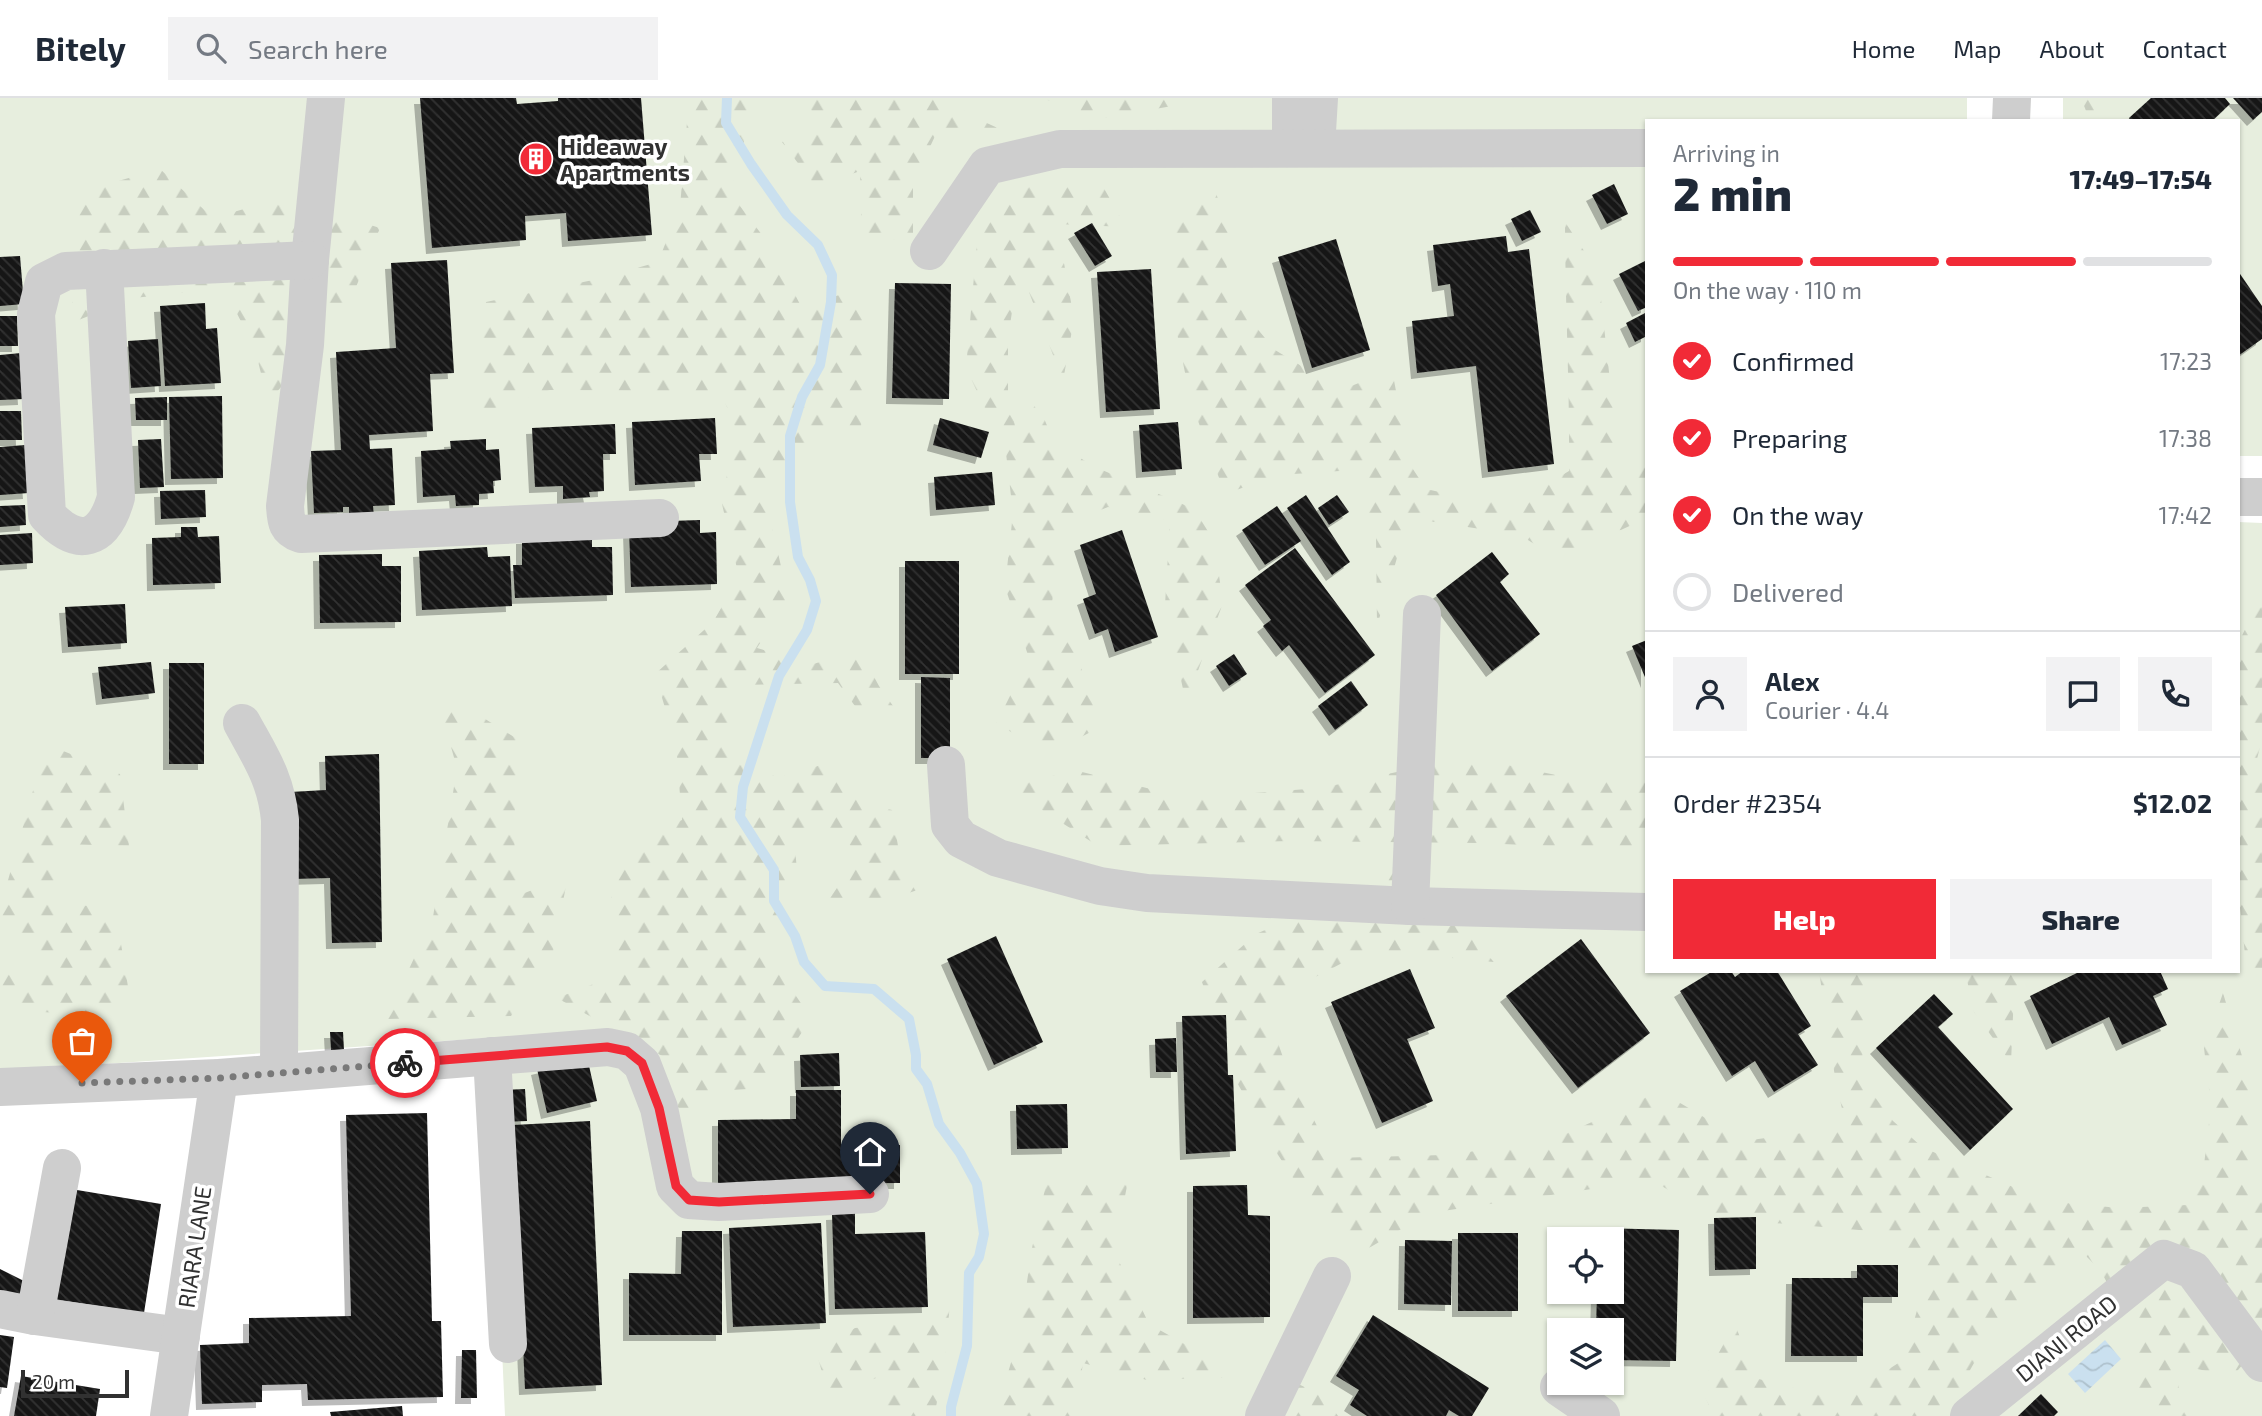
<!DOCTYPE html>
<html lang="en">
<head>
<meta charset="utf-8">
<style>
  :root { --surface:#fff; --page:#f2f2f3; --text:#1f2937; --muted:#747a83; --line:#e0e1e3; --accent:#f12a37 }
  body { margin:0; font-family:"Exo 2",sans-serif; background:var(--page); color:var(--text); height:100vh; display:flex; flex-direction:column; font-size:26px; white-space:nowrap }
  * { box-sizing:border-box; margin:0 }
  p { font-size:23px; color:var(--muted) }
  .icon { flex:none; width:38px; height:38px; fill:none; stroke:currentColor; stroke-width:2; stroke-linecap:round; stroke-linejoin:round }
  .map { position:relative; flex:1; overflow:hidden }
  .details { position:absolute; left:1645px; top:21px; width:595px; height:854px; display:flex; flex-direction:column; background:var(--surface); border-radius:0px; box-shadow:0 2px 5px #0004 }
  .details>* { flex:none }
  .fabs { position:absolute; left:1547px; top:1129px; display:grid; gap:14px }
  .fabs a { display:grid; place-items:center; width:77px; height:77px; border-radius:0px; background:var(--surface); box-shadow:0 2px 5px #0004; font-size:35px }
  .scale { position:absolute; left:21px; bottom:18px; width:108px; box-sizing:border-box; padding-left:7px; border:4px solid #313131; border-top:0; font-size:19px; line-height:24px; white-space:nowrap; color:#313131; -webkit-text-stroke:5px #fff; paint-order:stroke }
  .pin { position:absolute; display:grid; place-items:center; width:60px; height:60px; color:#fff; margin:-72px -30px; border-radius:50% 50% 50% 0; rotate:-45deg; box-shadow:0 0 7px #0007 }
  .pin .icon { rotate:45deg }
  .courier { position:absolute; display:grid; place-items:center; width:70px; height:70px; margin:-35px; border:5px solid #f12a37; border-radius:50%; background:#fff; color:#222; box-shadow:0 2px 9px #0007 }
  .head em { font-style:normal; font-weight:800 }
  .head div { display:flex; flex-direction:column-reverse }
  .head { display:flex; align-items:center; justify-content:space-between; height:119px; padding:0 28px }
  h1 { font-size:46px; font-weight:800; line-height:52px }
  .bar { display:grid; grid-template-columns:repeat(4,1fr); gap:10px 7px; align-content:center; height:84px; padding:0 28px }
  .bar i { height:9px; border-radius:5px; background:var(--line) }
  .bar .current { background:var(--accent) }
  .bar p { grid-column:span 4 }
  .line { display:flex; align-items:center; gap:18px; padding:0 28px; border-top:2px solid var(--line) }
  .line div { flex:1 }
  .round { display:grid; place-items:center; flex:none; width:74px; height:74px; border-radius:0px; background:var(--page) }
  ol { padding:0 28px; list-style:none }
  li { display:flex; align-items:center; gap:21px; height:77px }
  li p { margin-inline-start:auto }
  li .icon { padding:7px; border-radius:50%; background:var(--accent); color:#fff; stroke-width:4 }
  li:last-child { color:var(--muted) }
  li i { width:38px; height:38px; border:4px solid var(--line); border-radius:50% }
  .cta { display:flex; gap:14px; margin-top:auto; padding:14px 28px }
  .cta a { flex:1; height:80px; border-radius:0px; background:var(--accent); color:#fff; font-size:28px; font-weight:800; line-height:80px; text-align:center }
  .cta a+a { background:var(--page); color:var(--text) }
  header { display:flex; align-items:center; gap:42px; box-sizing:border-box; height:98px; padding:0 35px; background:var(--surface); border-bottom:2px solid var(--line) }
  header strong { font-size:33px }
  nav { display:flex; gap:38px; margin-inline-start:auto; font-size:24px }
  .search { width:490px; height:63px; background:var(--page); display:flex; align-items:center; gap:18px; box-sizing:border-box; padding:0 24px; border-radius:0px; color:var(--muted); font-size:26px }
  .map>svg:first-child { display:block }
  .green { fill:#e7eede; fill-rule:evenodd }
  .forest { fill:url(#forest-firs) }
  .water { fill:url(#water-waves) }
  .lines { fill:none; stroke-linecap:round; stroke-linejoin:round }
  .stream { stroke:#cae0ef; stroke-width:10 }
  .building { fill:url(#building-back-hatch); filter:url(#shadow) }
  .minor { stroke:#cecece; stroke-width:38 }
  .done { stroke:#797979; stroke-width:7; stroke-dasharray:0 12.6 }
  .route { stroke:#f12a37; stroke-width:9 }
  .labels { text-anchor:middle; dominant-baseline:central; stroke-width:7; stroke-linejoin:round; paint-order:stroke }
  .poi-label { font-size:23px; font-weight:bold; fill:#313131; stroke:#fff; text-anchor:start }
  .street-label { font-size:23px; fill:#313131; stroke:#fff }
</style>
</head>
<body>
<header>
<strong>Bitely</strong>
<div class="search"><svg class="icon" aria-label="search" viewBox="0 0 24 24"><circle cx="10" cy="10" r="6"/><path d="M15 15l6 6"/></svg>Search here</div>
<nav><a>Home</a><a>Map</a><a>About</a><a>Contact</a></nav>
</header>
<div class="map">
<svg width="2262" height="1318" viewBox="0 0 2262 1318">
  <defs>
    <pattern id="forest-firs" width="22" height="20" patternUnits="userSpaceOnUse" patternTransform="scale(1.75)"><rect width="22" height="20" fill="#e7eede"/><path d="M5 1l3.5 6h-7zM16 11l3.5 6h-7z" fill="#c7cdbf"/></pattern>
    <pattern id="water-waves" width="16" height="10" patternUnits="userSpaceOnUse" patternTransform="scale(1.75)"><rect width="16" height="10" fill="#cae0ef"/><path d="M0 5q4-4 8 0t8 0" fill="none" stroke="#aec1cd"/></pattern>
    <pattern id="building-back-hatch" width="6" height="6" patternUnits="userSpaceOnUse" patternTransform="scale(1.75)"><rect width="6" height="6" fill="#181818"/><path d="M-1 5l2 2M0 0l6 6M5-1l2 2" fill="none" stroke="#313131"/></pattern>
    <filter id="shadow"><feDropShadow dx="-6" dy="6" stdDeviation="0" flood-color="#0004"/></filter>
  </defs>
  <rect width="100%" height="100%" fill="#fff"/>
  <g class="green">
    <path d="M0 0H1967V23H1647V873H2238V424L2262 425V1318H505L488 940 0 973ZM1559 1141H1612V1194H1559ZM1559 1232H1612V1284H1559Z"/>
    <polygon points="2063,0 2262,0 2262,358 2238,358 2238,23 2063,23"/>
  </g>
  <g class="forest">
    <polygon points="689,0 753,0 752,14 730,95 766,142 802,210 862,189 865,262 861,331 821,334 763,387 788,500 757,550 813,566 860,553 879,588 898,615 855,608 838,585 738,587 724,643 777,680 838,662 859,705 892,712 898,748 920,791 872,808 830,800 861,755 826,731 793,731 798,782 766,854 811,920 766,990 698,994 688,1044 664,959 557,900 617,877 611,794 638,738 682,722 676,647 655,576 713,524 739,479 722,406 735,329 722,297 656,293 550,292 477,316 486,204 598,181 658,164 680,109"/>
    <polygon points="809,0 961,0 965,15 1002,32 936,36 913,85 913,142 862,142 860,73 816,89 782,44 815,32"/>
    <polygon points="1041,0 1175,0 1178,7 1103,20"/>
    <polygon points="2081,0 2116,0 2113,17 2090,23"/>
    <polygon points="160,71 213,120 282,100 380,130 345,216 268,304 255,251 224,190 134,200 71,225 80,94"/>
    <polygon points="1021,83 1102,87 1126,129 1057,126 1074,221 1063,283 1019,168 1008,240 1008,293 1017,338 1037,304 1054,344 1095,369 1194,411 1214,443 1223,505 1186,605 1165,507 1170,423 1108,409 1061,428 1052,505 1076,554 1100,629 1051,655 996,626 1029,560 1005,489 1013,415 1006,355 966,270 979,121"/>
    <path d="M1212 83 1228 131 1226 193 1275 252 1341 292 1392 272 1400 314 1403 356 1426 391 1471 401 1529 397 1569 373C1570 290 1565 207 1565 124L1598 174 1620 374 1647 360V424L1636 425 1558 461 1520 437 1415 421 1404 436 1377 528 1376 436 1355 372 1278 377 1225 396 1191 304 1171 206 1172 115Z"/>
    <polygon points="2262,496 2262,641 2254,673 2262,676 2262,874 2248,886 2238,789 2238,546"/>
    <polygon points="434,589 519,642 514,734 517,798 568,778 553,854 511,918 386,921 433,819 457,670"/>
    <polygon points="46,646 120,676 129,748 62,746 50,806 115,809 130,901 90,917 26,913 0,904 0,872 58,876 0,832 0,811"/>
    <polygon points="1468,659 1556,677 1647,684 1647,752 1479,745 1290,743 1098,748 1008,690 1074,672 1187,700 1321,690"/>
    <polygon points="1407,769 1494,864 1367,852 1264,906 1284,962 1333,1060 1444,1057 1548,1044 1660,993 1744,1043 1846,1029 1835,979 1819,873 1857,873 1864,888 1862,982 1893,1023 1922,1049 2045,1103 2119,1110 2187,1107 2204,1067 2211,1008 2204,950 2223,895 2255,1001 2248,1051 2251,1087 2262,1092 2262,1244 2232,1279 2176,1266 2180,1299 2200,1318 2163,1318 2138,1291 2138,1240 2100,1172 2078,1150 1992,1233 1965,1281 1987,1318 1714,1318 1700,1288 1735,1226 1755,1280 1841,1302 1903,1262 1925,1184 1883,1134 1714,1120 1652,1082 1429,1115 1362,1154 1313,1111 1269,1043 1233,977 1202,884 1256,836"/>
    <polygon points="1965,873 2047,873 2014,894 2011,965 1974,914"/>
    <polygon points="1047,1082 1128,1083 1114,1153 1149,1226 1243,1279 1147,1282 1083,1265 1075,1318 995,1318 1019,1238 1032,1150"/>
    <polygon points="950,1205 944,1271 934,1318 881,1318 883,1277 830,1300 816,1254 855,1230 921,1224"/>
    <polygon points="1296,1285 1324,1298 1338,1318 1293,1318"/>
  </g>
  <polygon class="water" points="2105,1242 2121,1261 2085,1295 2068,1276"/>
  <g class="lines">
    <polyline class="stream" points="727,0 726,25 751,66 787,117 818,147 832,177 831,204 820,267 802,299 790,338 790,404 798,459 810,482 816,503 807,532 779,578 743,689 740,719 774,772 774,803 795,838 804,864 825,888 874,891 909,921 916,957 916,971 927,986 939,1026 960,1055 977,1086 984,1136 979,1159 969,1175 967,1248 951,1309 951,1318"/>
  </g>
  <g class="building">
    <polygon points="420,0 516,0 517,6 558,3 558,0 641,0 652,137 568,143 566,115 525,118 526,142 432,150"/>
    <polygon points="2151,0 2225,0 2230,6 2212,23 2131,23 2129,20"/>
    <polygon points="2233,0 2262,0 2262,14 2253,22"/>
    <polygon points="1614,86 1628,116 1607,126 1592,97"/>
    <polygon points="1530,112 1541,134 1522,143 1511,121"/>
    <polygon points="1092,125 1112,158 1095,168 1074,135"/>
    <polygon points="1506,138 1508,154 1529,151 1554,366 1488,374 1476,268 1417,275 1412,223 1454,218 1450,186 1438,188 1433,147"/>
    <polygon points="1336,141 1370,252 1312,270 1278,159"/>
    <polygon points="20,158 24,206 0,208 0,159"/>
    <polygon points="447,162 454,275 430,276 433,333 369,337 370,351 392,350 395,407 373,408 374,419 349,420 349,409 343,409 343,414 314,415 311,353 341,352 336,254 396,250 391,165"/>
    <polygon points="1647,162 1647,209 1638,213 1619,176"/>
    <polygon points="1151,171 1160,311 1106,314 1097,174"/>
    <polygon points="2238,173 2262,208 2262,241 2238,258"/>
    <polygon points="895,185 951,186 949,301 892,300"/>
    <polygon points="205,205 206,231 217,230 221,285 165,288 160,208"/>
    <polygon points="1647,214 1647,238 1635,244 1626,225"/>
    <polygon points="0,218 17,218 18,248 0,248"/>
    <polygon points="158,241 161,288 131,290 128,243"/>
    <polygon points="21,255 24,301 0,302 0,257"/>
    <polygon points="222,298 223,380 171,381 169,299"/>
    <polygon points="167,299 167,322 136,322 135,300"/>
    <polygon points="0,313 21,313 22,342 0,342"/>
    <polygon points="715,320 717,356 699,356 701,383 635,387 632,324"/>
    <polygon points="940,320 989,334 981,360 933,347"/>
    <polygon points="1178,324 1182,371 1142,374 1139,327"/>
    <polygon points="615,326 616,356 603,356 604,393 589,394 590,399 563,401 563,388 535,389 532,330"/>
    <polygon points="161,341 164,389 140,390 138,342"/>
    <polygon points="486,341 486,352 499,351 501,382 493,383 494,395 479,396 479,407 456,408 455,397 423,399 421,353 451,351 450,343"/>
    <polygon points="25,347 29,395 0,397 0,349"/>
    <polygon points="992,374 995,407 936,412 934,379"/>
    <polygon points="205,392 206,419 161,421 160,393"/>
    <polygon points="1306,397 1350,464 1332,477 1287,410"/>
    <polygon points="1337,397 1349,414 1329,427 1318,410"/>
    <polygon points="25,407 26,427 0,429 0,408"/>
    <polygon points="1277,408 1301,443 1265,467 1242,432"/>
    <polygon points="700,422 700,435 716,434 717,486 631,489 629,431 639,424"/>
    <polygon points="181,429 197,429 198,439 219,438 221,485 153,487 152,440 181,439"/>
    <polygon points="1122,432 1158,539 1115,554 1108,531 1095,536 1083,501 1096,496 1080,447"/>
    <polygon points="32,435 33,465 0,467 0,437"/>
    <polygon points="592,438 592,449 612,449 613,497 515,500 513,467 522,467 522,440"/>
    <polygon points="487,449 488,459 510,458 512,508 422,512 419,453"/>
    <polygon points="1295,450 1375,557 1325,595 1289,547 1282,553 1263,528 1271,522 1245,487"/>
    <polygon points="1492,454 1509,476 1500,484 1540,536 1492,573 1436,497"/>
    <polygon points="382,456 382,468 401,468 401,524 320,525 319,457"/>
    <rect x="905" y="463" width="54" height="113"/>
    <polygon points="125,506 127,545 68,549 65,509"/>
    <polygon points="1647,542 1647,584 1632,548"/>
    <polygon points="1234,556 1247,576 1229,588 1216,568"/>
    <polygon points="151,564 155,595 102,601 98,569"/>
    <rect x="169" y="565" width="35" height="101"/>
    <polygon points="921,579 950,580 950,660 921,660"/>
    <polygon points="1351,583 1368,607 1335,632 1318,608"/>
    <polygon points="379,656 382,844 332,845 330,780 293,781 290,694 326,692 325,658"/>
    <polygon points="996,838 1043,944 994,967 947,861"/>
    <polygon points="1581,841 1650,935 1578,990 1506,898"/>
    <polygon points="1410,871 1435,930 1407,941 1433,1003 1382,1025 1331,904"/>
    <polygon points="1713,873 1731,873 1735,879 1743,873 1777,873 1811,928 1798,936 1818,967 1774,994 1755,963 1732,978 1680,893"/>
    <polygon points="2081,873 2160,873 2168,891 2153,898 2167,927 2122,947 2109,919 2052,946 2030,898"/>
    <polygon points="1934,896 1953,916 1938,929 2013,1011 1970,1052 1876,950"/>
    <polygon points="1226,917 1228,977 1233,977 1236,1053 1186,1056 1182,918"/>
    <polygon points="330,934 343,934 344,952 331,952"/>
    <polygon points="1176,940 1177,974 1156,974 1155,941"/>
    <polygon points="839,955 840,988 801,989 800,957"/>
    <polygon points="587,959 597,1003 547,1015 537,971"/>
    <polygon points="525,991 527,1023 505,1024 503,992"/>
    <polygon points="796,992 841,992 841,1047 900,1047 900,1085 718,1086 718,1022 796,1021"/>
    <polygon points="1067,1006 1068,1050 1017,1051 1016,1007"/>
    <polygon points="427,1015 432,1223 441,1223 443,1299 308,1302 307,1286 262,1287 262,1304 202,1306 200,1247 249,1245 249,1220 351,1218 346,1017"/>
    <polygon points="590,1023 602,1287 525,1291 513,1027"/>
    <polygon points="1247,1087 1248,1117 1270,1118 1270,1219 1193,1220 1193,1088"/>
    <polygon points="71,1091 161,1106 144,1215 54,1201"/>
    <polygon points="855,1115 855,1136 925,1134 928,1209 835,1211 832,1116"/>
    <polygon points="1756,1119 1756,1171 1715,1172 1714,1120"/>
    <polygon points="821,1125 826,1225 733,1229 729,1130"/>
    <polygon points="1598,1130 1679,1132 1676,1263 1612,1262 1612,1232 1596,1232 1597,1194 1612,1194 1612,1141 1598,1141"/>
    <polygon points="682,1133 722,1133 722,1237 629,1237 629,1175 681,1176"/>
    <rect x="1458" y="1135" width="60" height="78"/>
    <polygon points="1405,1142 1452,1143 1451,1207 1404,1206"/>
    <polygon points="1857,1167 1898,1167 1898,1199 1863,1199 1863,1258 1791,1258 1792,1180 1857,1180"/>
    <polygon points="0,1171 28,1185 19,1202 0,1192"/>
    <polygon points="1373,1217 1489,1290 1472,1318 1459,1318 1449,1312 1446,1318 1367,1318 1350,1307 1359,1292 1336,1278"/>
    <polygon points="0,1237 14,1239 7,1290 0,1289"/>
    <polygon points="462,1252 476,1252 477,1300 461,1300"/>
    <polygon points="21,1278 100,1291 96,1318 14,1318"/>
    <polygon points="2041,1296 2058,1314 2054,1318 2018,1318"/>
    <polygon points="402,1308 403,1318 331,1318 330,1314"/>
  </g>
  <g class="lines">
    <g class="minor">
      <path d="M326 0 310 162 305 247 285 408C286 423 286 431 301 436L660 420"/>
      <polyline points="1291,0 1291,50"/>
      <polyline points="2011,23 2012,0"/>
      <polyline points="1316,50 1319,0"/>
      <polyline points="929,153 987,68 1060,51 1647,50"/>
      <path d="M104 170 116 399C104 443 78 451 47 417L36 216 44 184 66 173 310 162"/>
      <polyline points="2238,399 2262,399"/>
      <path d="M242 625C261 660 276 681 280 722L279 975"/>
      <polyline points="946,667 950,727 961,741 998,760 1100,788 1147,795 1410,808 1647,814"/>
      <polyline points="1410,808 1422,516"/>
      <polyline points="492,958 508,1246"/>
      <polyline points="0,989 219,980 608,949 627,953 642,966 659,1010 675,1088 689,1102 719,1104 870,1096"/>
      <polyline points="0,1211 35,1218 181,1238"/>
      <polyline points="35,1218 62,1070"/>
      <polyline points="1559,1289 1601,1318"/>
      <polyline points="169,1318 219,980"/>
      <polyline points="1264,1318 1332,1178"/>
      <polyline points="1969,1318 2164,1161 2193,1172 2262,1265"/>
    </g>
  </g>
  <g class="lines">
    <polyline class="done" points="82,985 219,980 405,965"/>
    <polyline class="route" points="405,965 607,949 627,953 642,965 659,1010 676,1088 689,1102 719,1104 870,1096"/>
  </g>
  <defs>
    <symbol id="building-disc" viewBox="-11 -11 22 22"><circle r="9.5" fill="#f12a37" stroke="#fff"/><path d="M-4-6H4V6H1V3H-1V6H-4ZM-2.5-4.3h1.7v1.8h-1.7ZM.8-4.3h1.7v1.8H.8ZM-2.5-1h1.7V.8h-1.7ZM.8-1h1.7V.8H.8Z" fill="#fff"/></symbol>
  </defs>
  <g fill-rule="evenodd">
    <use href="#building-disc" x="517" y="42" width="38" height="38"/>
  </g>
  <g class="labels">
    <g class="poi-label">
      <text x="560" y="48">Hideaway<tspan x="560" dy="26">Apartments</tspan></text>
    </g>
    <g class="street-label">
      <text transform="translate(194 1149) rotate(-82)">RIARA LANE</text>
      <text transform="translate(2066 1240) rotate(-39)">DIANI ROAD</text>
    </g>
  </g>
</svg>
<div class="fabs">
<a><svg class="icon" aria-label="locate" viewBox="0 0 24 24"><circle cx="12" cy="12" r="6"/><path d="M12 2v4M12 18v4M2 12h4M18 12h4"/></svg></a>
<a><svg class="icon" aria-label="layers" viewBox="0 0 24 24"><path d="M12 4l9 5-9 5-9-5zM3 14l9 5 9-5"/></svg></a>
</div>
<div class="scale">20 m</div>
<div class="pin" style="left:82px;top:985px;background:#ea580c"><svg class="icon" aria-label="bag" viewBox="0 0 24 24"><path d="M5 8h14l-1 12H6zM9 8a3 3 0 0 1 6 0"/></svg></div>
<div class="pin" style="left:870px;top:1096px;background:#1f2937"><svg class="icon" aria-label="home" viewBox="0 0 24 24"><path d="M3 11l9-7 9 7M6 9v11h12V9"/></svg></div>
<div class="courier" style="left:405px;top:965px"><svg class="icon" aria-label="bike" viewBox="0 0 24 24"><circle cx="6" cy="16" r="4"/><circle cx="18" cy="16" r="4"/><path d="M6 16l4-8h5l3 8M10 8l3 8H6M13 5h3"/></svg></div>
<section class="details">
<div class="head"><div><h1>2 min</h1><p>Arriving in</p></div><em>17:49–17:54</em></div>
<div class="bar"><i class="current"></i><i class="current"></i><i class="current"></i><i></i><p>On the way · 110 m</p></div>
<ol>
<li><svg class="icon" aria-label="check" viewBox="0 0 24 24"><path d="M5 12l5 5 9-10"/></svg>Confirmed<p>17:23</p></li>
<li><svg class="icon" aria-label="check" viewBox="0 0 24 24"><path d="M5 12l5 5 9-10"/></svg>Preparing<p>17:38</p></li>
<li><svg class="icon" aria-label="check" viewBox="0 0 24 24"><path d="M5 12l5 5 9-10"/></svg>On the way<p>17:42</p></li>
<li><i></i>Delivered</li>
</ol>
<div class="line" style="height:126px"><a class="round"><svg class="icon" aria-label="person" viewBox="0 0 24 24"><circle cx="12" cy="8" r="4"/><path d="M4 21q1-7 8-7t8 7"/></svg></a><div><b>Alex</b><p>Courier · 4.4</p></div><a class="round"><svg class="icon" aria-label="chat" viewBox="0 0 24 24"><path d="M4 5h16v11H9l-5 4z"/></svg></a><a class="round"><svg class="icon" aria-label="phone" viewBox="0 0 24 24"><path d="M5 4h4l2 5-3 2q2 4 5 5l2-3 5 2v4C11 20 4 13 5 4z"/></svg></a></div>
<div class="line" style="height:91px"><div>Order #2354</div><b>$12.02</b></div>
<div class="cta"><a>Help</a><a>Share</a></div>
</section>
</div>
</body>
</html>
